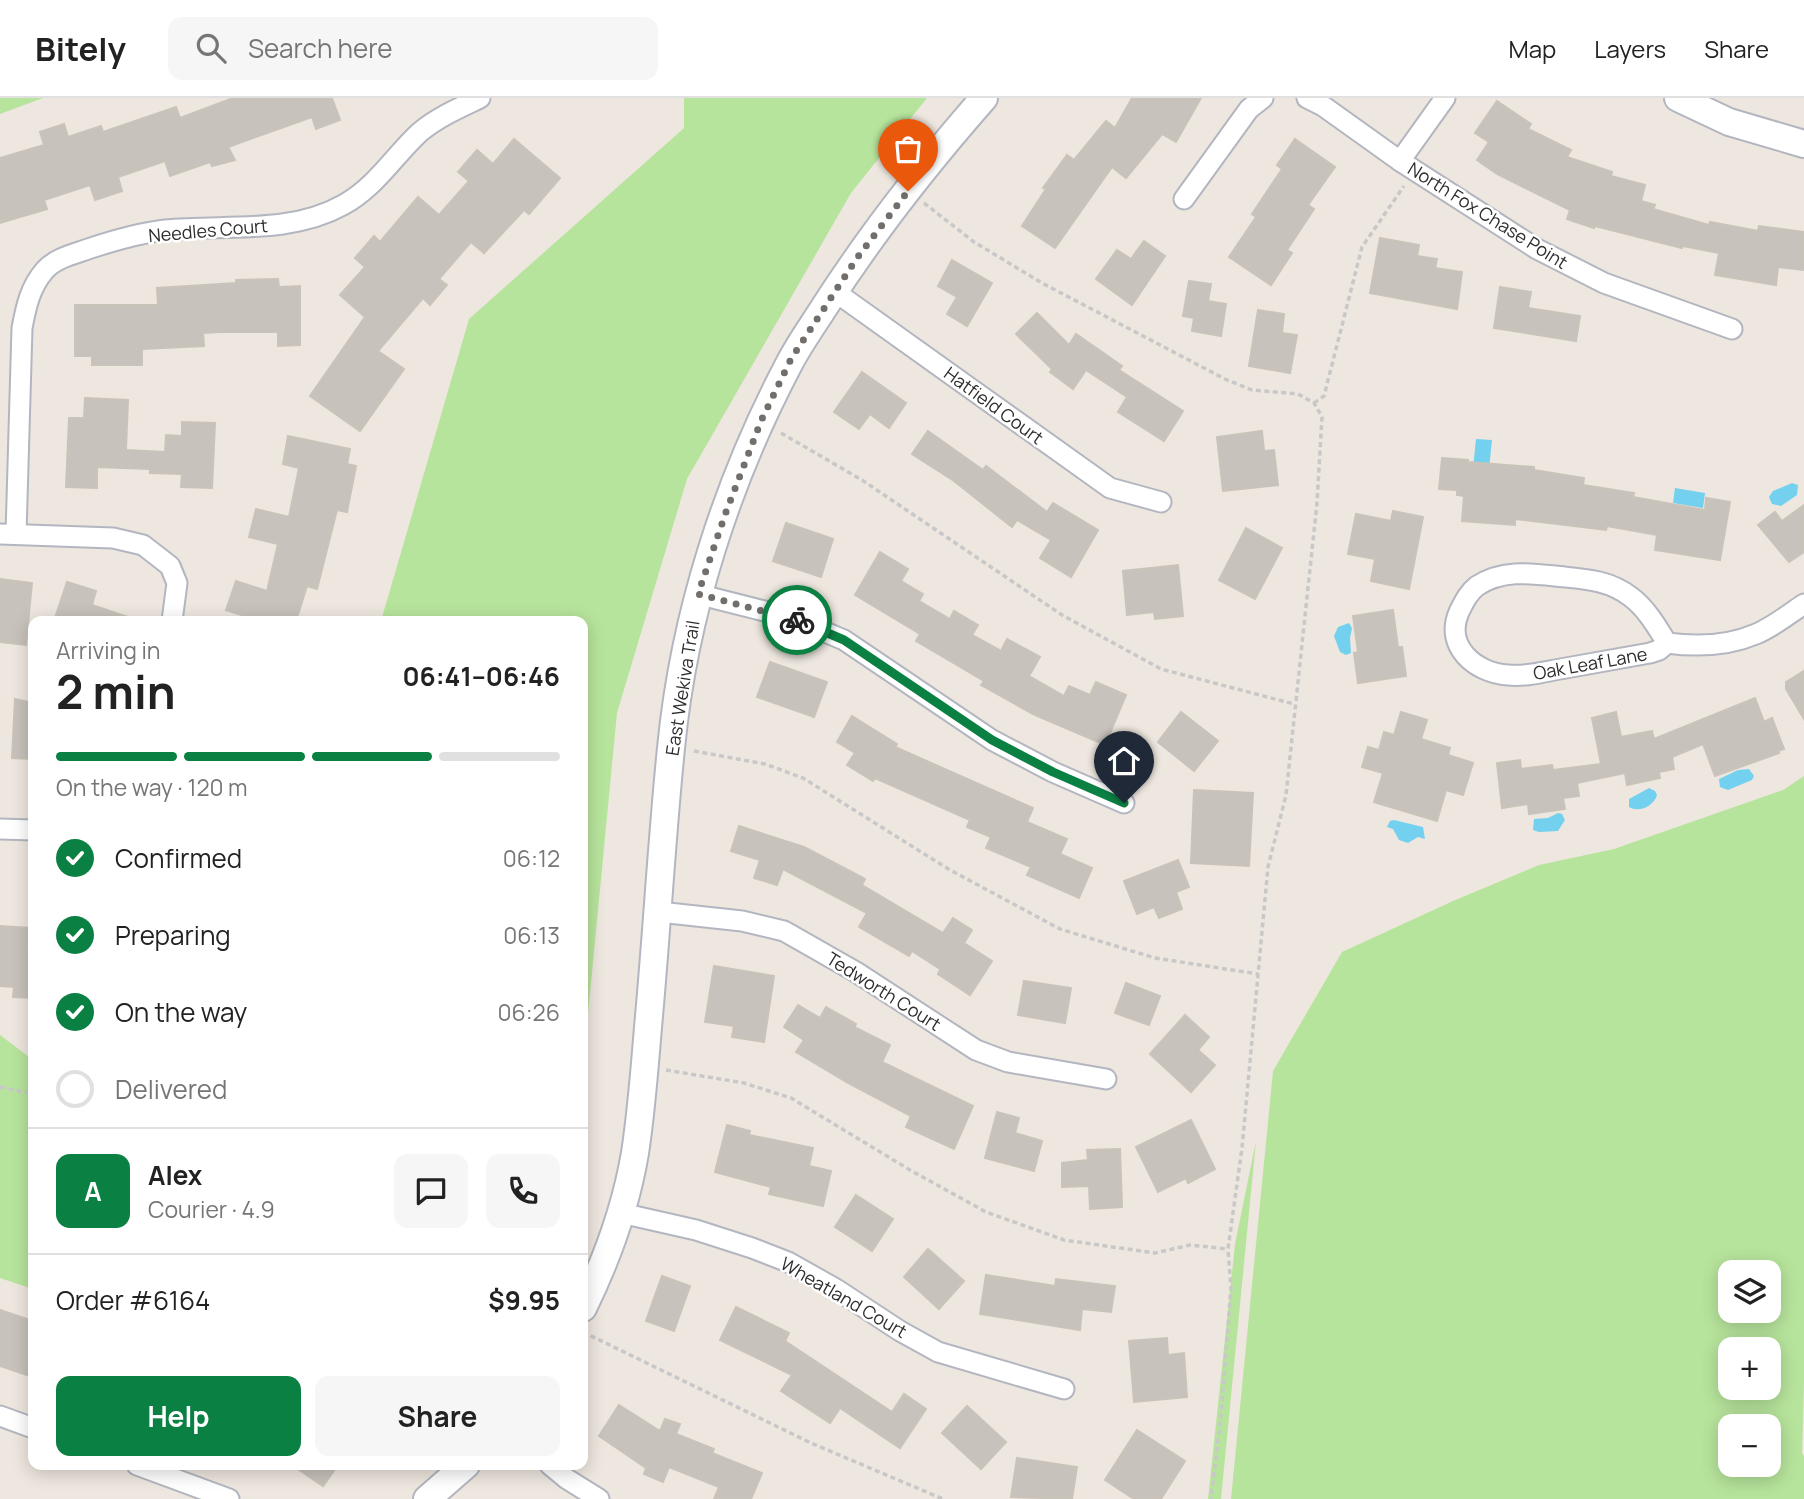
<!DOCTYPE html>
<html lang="en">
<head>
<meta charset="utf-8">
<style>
  :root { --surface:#fff; --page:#f6f6f6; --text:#222; --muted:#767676; --line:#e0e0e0; --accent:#0b8043 }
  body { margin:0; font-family:Manrope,sans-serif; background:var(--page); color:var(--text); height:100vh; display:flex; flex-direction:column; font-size:26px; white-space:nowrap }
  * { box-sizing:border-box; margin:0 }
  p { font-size:23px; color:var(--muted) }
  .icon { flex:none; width:38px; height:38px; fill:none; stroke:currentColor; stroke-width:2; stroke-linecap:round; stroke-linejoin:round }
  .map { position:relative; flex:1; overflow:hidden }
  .side { position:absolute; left:28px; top:518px; width:560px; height:854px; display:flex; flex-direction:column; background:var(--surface); border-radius:14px; box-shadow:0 4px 18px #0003 }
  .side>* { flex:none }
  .controls { position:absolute; left:1718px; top:1162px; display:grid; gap:14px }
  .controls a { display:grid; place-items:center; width:63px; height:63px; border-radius:14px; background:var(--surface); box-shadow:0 4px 18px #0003; font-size:35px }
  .pin { position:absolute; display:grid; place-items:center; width:60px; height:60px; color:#fff; margin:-72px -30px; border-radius:50% 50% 50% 0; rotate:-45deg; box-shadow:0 0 7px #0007 }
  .pin .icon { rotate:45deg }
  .courier { position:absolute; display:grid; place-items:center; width:70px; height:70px; margin:-35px; border:5px solid #0b8043; border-radius:50%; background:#fff; color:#222; box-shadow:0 2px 9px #0007 }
  .summary em { font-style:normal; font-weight:700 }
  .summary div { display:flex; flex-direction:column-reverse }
  .summary { display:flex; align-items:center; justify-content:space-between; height:119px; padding:0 28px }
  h1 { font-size:46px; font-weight:700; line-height:52px }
  .bar { display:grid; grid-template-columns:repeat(4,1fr); gap:10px 7px; align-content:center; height:84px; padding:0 28px }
  .bar i { height:9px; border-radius:5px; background:var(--line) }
  .bar .on { background:var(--accent) }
  .bar p { grid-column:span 4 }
  .line { display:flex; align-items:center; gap:18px; padding:0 28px; border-top:2px solid var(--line) }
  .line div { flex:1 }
  .round { display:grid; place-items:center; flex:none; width:74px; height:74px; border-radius:14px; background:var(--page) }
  ol { padding:0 28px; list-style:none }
  li { display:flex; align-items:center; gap:21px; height:77px }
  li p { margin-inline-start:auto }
  li .icon { padding:7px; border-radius:50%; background:var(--accent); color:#fff; stroke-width:4 }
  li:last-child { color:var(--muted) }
  li i { width:38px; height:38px; border:4px solid var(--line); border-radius:50% }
  .action { display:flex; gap:14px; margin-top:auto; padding:14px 28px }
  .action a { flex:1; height:80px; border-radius:14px; background:var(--accent); color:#fff; font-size:28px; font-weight:700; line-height:80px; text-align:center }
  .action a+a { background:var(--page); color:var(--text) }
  header { display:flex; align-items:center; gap:42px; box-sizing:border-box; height:98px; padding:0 35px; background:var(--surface); border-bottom:2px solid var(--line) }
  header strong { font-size:33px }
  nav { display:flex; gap:38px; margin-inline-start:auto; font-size:24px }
  .search { width:490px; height:63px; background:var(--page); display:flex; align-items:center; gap:18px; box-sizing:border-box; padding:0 24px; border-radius:14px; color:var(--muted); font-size:26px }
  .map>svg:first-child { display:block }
  .green { fill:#b7e49c; fill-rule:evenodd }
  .water { fill:#73d1ef }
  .building { fill:#c7c2bb; stroke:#cac3b9; stroke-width:2 }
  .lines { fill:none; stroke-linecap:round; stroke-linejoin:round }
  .street-casing { stroke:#b3b6c0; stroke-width:23 }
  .secondary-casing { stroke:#b3b6c0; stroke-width:30 }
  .path { stroke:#c8c8c8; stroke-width:3.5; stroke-dasharray:5 3.5; stroke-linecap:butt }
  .street { stroke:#fff; stroke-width:19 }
  .secondary { stroke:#fff; stroke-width:26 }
  .done { stroke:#716e6b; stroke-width:7; stroke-dasharray:0 12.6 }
  .route { stroke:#0b8043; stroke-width:9 }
  .labels { text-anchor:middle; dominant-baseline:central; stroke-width:5; stroke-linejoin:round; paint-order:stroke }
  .street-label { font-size:18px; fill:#2d2d2d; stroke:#fff }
</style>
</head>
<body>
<header>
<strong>Bitely</strong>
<div class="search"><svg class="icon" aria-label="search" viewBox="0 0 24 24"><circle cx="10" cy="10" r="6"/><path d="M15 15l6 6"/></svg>Search here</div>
<nav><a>Map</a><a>Layers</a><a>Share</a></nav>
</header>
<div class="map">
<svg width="1804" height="1401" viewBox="0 0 1804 1401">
  <rect width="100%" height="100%" fill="#eee7df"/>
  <g class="green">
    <polygon points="0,0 43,0 0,16"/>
    <polygon points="684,0 927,0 851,95 687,381 617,615 583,968 583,523 381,523 469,221 684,30"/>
    <path d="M1804 678V1285L1802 1355 1804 1358V1401H1231L1273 973 1342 854 1453 803 1539 767 1614 751 1783 692ZM1731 1174H1769V1213H1731ZM1769 1251V1290H1731V1251ZM1769 1328V1367H1731V1328Z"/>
    <polygon points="0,937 33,962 33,1191 0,1180"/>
    <polygon points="1256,1043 1221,1401 1208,1401 1235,1146"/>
  </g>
  <g class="water">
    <polygon points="1476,341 1492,342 1489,371 1473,370"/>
    <polygon points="1792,385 1798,387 1797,397 1781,408 1772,406 1769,399 1773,393"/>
    <polygon points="1675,390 1705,395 1703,410 1673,405"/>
    <polygon points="1349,525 1352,530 1350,540 1351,555 1346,557 1340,554 1334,538 1338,529"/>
    <polygon points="1749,671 1754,678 1752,682 1728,692 1720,689 1719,681 1738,672"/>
    <path d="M1649 690 1655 693 1657 697C1654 708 1639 715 1629 709V701Z"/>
    <polygon points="1558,715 1562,716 1565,722 1558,733 1539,734 1533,732 1534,721 1548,720"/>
    <polygon points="1394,722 1423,729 1425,741 1418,739 1408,745 1399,742 1393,731 1387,729 1390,723"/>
  </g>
  <g class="building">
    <polygon points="233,0 332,0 340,22 316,31 312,19 228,49 235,62 212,68 210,64 170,78 165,63 118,79 122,93 95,102 90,87 44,102 47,111 0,125 0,60 44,47 40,34 64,26 68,39 101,28 103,34 176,9 180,20"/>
    <polygon points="1132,0 1201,0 1176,44 1162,36 1126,80 1112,69 1055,150 1022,128 1046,91 1043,90 1067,57 1074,62 1106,23 1115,30"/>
    <polygon points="1497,3 1531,26 1528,31 1571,52 1567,59 1612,74 1611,78 1645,87 1641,103 1655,107 1653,111 1709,127 1710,124 1758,133 1759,128 1804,134 1804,172 1778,169 1776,187 1715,177 1719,155 1683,148 1682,150 1595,128 1594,130 1567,121 1570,112 1497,76 1477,62 1489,44 1475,35"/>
    <polygon points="514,41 560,80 529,116 524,112 484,155 471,144 439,181 447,187 430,207 423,200 378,253 404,271 360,333 310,298 365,219 340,197 365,169 355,160 374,138 380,144 418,99 439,117 469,83 458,74 477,52 493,66"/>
    <polygon points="1295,41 1335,69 1308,107 1314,111 1287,152 1292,155 1271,187 1229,159 1256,119 1252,116 1282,71 1277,67"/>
    <polygon points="1380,140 1419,147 1417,158 1437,161 1435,170 1462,174 1457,211 1370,195"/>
    <polygon points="1144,143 1165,158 1132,207 1096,181 1117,152 1131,161"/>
    <polygon points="952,162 992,185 967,228 947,216 957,199 938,188"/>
    <polygon points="278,181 279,189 300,188 300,247 278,248 278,234 220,234 203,235 204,248 142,251 142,267 92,267 92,258 75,258 75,207 158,207 157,190 236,185 236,182"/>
    <polygon points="1189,183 1211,186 1208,203 1226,206 1221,238 1192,233 1194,220 1183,218"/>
    <polygon points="1500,189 1531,194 1528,210 1580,218 1576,243 1494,230"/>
    <polygon points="1258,212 1284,216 1282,235 1297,237 1290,275 1249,268"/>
    <polygon points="1037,215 1069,247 1076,236 1122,268 1119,272 1183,313 1164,343 1118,314 1127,299 1086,272 1073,291 1050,274 1052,271 1016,236"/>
    <polygon points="862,274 906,305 889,330 870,316 859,331 834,314"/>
    <polygon points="85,300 128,302 126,352 165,354 166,337 182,338 182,324 215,325 212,390 181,389 182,376 150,375 150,371 97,369 97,390 66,389 69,320 84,320"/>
    <polygon points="928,333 983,372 986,368 1047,414 1053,405 1098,432 1071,479 1040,460 1051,442 1017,422 1012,429 954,383 912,356"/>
    <polygon points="1262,333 1264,353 1274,352 1278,387 1223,393 1217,339"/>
    <polygon points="288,338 350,351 347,366 356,368 347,414 337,412 317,491 307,488 296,523 239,523 242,517 226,512 236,483 267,493 278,446 249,439 256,411 289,419 299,370 283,366"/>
    <polygon points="1442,360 1468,362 1468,364 1534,369 1534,372 1584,380 1583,387 1634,395 1633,399 1705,412 1706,400 1730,404 1720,462 1655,452 1657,437 1607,428 1606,432 1515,421 1515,427 1462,423 1464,398 1457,397 1457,392 1439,391"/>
    <polygon points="1804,407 1804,454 1789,464 1758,427 1775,414 1782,423"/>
    <polygon points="1393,413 1423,419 1409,491 1371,483 1375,461 1348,456 1356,416 1391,423"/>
    <polygon points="786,425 833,441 821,479 773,463"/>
    <polygon points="1246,430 1282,450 1255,501 1219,482"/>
    <polygon points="880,454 908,471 901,483 923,496 919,503 950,521 954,513 978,527 972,537 1001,553 1007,541 1040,559 1029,578 1064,598 1069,588 1090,597 1096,584 1126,597 1105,647 1033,616 981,587 984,583 916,543 920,536 855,497"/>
    <polygon points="1178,467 1183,518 1155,521 1154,514 1127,517 1123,473"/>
    <polygon points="0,481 32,485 26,547 0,544"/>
    <polygon points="67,484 96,493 92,507 131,520 131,523 54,523"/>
    <polygon points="1393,512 1398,549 1402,549 1406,578 1358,585 1354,555 1358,554 1353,518"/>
    <polygon points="770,564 827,584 814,619 757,599"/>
    <polygon points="1804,573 1804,621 1786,591 1786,584"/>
    <polygon points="1755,600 1764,624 1772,620 1784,651 1778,653 1779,655 1715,678 1703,646 1672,659 1674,671 1659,674 1660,680 1627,687 1625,675 1577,685 1579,698 1563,700 1565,711 1529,716 1528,706 1502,710 1497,665 1520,662 1521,671 1552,667 1553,672 1601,666 1592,620 1616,614 1621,639 1652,633 1654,641"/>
    <polygon points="15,601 33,605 33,661 12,660"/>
    <polygon points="1181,614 1218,643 1194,673 1158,644"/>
    <polygon points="1401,614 1427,622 1421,641 1450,650 1448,657 1473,665 1463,697 1446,692 1437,723 1374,704 1383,675 1362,669 1368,649 1379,652 1384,634 1394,637"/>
    <polygon points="852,618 897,646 895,649 1033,710 1027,724 1067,741 1060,756 1092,770 1079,800 1027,777 1031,769 986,750 991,739 967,729 970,722 875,680 873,683 847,667 855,655 837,644"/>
    <polygon points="1194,692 1253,695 1249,768 1191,765"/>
    <polygon points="739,728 804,749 865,781 862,787 943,835 953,820 972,832 964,845 992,863 970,897 938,876 940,871 912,853 909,858 859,829 867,815 783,771 777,787 754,780 760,762 731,753"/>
    <polygon points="1178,762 1189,789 1176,794 1182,811 1159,820 1154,809 1137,816 1124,783"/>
    <polygon points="0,828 30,830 28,852 33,852 33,900 13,899 14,889 0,888"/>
    <polygon points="714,868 774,878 764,944 732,939 734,928 705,924"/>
    <polygon points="1024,883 1071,890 1065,925 1018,917"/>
    <polygon points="1126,885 1160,898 1149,927 1115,915"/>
    <polygon points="798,907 820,920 826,909 856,926 854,929 890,947 882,964 973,1008 954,1051 906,1029 911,1018 848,985 796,954 804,942 784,929"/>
    <polygon points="1185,917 1209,939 1198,952 1215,967 1191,994 1150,956"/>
    <polygon points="997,1014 1019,1020 1015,1035 1042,1043 1034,1073 985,1060"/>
    <polygon points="1191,1022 1215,1071 1188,1085 1186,1080 1158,1094 1136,1049"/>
    <polygon points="727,1027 750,1033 749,1037 813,1050 809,1068 831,1073 823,1108 769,1096 771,1089 715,1074"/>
    <polygon points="1120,1051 1122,1109 1090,1111 1089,1088 1062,1089 1062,1065 1088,1062 1087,1052"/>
    <polygon points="856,1097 893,1121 872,1153 835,1129"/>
    <polygon points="928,1151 964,1183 939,1211 904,1179"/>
    <polygon points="986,1177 1055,1188 1056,1181 1115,1188 1111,1214 1082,1211 1080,1232 980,1216"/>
    <polygon points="662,1178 690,1188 674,1233 646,1223"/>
    <polygon points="736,1209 789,1235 785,1243 892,1314 904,1296 926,1311 900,1350 840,1310 830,1325 781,1293 792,1277 720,1242"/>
    <polygon points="0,1212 33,1223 33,1279 0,1268"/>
    <polygon points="1167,1240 1168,1257 1184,1255 1187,1299 1134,1304 1129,1243"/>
    <polygon points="619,1307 660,1333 665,1321 680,1326 676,1336 714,1351 712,1355 762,1375 751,1401 714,1401 719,1389 669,1369 663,1384 644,1376 646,1370 599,1338"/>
    <polygon points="967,1308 1006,1344 981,1371 942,1335"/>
    <polygon points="1137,1332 1185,1363 1161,1401 1134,1401 1105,1382"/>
    <polygon points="1017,1360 1077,1369 1072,1401 1011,1399"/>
    <polygon points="292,1367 338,1367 323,1388"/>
  </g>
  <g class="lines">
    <defs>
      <g id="street">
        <polyline points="1307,0 1323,8 1400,63 1537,151 1604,185 1732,231"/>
        <polyline points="1400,63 1445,0"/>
        <polyline points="1184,101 1249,11 1263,0"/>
        <polyline points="834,193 1110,390 1161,404"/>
        <polyline points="0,436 113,440 143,447 170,468 177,485 172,523"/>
        <path d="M16 436 22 230C26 209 30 189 45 172 56 160 74 156 88 151 112 143 140 135 165 132 224 126 289 137 343 107 375 90 394 58 420 34 438 19 459 10 480 0"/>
        <polyline points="697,496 792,520 844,542 992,642 1053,674 1124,705"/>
        <path d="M1667 545C1657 529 1646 510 1631 499 1608 481 1582 481 1555 478 1528 475 1501 472 1477 488 1468 495 1464 504 1459 514 1444 548 1475 575 1508 577 1528 579 1547 573 1566 570 1594 565 1622 560 1650 555L1659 552 1667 545C1697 549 1728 548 1756 536 1773 529 1789 516 1804 506"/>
        <polyline points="0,731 33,732"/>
        <polyline points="659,814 742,823 784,833 856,874 976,952 1008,964 1106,981"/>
        <polyline points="621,1115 696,1132 752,1150 788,1164 836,1191 900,1233 938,1254 1064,1291"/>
        <polyline points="0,1318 33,1330"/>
        <polyline points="137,1367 229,1401"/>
        <polyline points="550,1367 567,1381 599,1401"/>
      </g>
      <g id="secondary">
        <polyline points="1678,0 1729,24 1804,46"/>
        <path d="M583 1210C607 1161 626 1108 635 1055 642 1010 645 963 649 918 657 829 662 739 671 650 684 516 727 383 790 264 800 245 813 227 825 208 872 135 926 66 984 0"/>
        <polyline points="427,1401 466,1367"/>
      </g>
    </defs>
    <use href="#street" class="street-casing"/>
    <use href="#secondary" class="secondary-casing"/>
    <g class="path">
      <polyline points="924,105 974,144 1042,185 1225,281 1252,292 1298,296 1314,305 1322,319 1317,405 1286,697 1268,769 1242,1050 1228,1151 1231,1190 1221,1317 1211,1401"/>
      <polyline points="1314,305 1324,298 1362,149 1404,88"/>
      <polyline points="781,335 862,382 1062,517 1161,571 1294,606"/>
      <polyline points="694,653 765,666 803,680 950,772 1060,831 1155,860 1258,876"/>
      <polyline points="666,972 744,985 791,1000 910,1072 986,1114 1064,1142 1155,1155 1190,1147 1228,1151"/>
      <polyline points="0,989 33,996"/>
      <polyline points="583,1234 811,1345 943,1401"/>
    </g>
    <use href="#street" class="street"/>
    <use href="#secondary" class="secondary"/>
  </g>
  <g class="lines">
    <polyline class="done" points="797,522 698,496 726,414 761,323 791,261 857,160 908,93"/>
    <polyline class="route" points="797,522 844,542 992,642 1053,674 1124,705"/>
  </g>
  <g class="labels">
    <g class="street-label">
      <text transform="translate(1488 117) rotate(32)">North Fox Chase Point</text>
      <text transform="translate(208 132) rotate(-5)">Needles Court</text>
      <text transform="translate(994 307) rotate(36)">Hatfield Court</text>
      <text transform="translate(1590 565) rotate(-10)">Oak Leaf Lane</text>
      <text transform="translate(682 590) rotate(-81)">East Wekiva Trail</text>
      <text transform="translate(884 893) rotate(32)">Tedworth Court</text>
      <text transform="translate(844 1199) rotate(30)">Wheatland Court</text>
    </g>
  </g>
</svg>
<div class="controls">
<a><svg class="icon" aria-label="layers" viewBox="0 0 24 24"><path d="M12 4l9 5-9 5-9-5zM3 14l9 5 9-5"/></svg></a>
<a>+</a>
<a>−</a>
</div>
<div class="pin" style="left:908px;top:93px;background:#ea580c"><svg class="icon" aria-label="bag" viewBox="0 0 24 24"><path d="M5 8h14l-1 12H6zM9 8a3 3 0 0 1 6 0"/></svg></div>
<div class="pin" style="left:1124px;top:705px;background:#1f2937"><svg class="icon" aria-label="home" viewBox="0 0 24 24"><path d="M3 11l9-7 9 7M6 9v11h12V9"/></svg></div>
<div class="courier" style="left:797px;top:522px"><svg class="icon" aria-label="bike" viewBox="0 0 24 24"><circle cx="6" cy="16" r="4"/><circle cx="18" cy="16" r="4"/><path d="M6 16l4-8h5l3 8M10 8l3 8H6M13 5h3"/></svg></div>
<section class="side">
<div class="summary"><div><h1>2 min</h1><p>Arriving in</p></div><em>06:41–06:46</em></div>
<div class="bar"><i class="on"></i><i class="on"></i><i class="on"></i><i></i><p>On the way · 120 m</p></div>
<ol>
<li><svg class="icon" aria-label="check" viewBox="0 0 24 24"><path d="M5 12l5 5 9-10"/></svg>Confirmed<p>06:12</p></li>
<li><svg class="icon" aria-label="check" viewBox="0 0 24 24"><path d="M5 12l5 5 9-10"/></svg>Preparing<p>06:13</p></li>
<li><svg class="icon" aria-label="check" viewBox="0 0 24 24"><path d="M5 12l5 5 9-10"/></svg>On the way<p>06:26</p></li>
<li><i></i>Delivered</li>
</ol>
<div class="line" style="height:126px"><b class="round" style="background:var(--accent);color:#fff">A</b><div><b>Alex</b><p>Courier · 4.9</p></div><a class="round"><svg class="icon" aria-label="chat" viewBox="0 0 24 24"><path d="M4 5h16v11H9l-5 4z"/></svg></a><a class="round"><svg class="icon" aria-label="phone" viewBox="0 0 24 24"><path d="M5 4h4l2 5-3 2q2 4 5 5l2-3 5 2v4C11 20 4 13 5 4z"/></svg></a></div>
<div class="line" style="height:91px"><div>Order #6164</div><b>$9.95</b></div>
<div class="action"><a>Help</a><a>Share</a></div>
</section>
</div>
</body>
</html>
